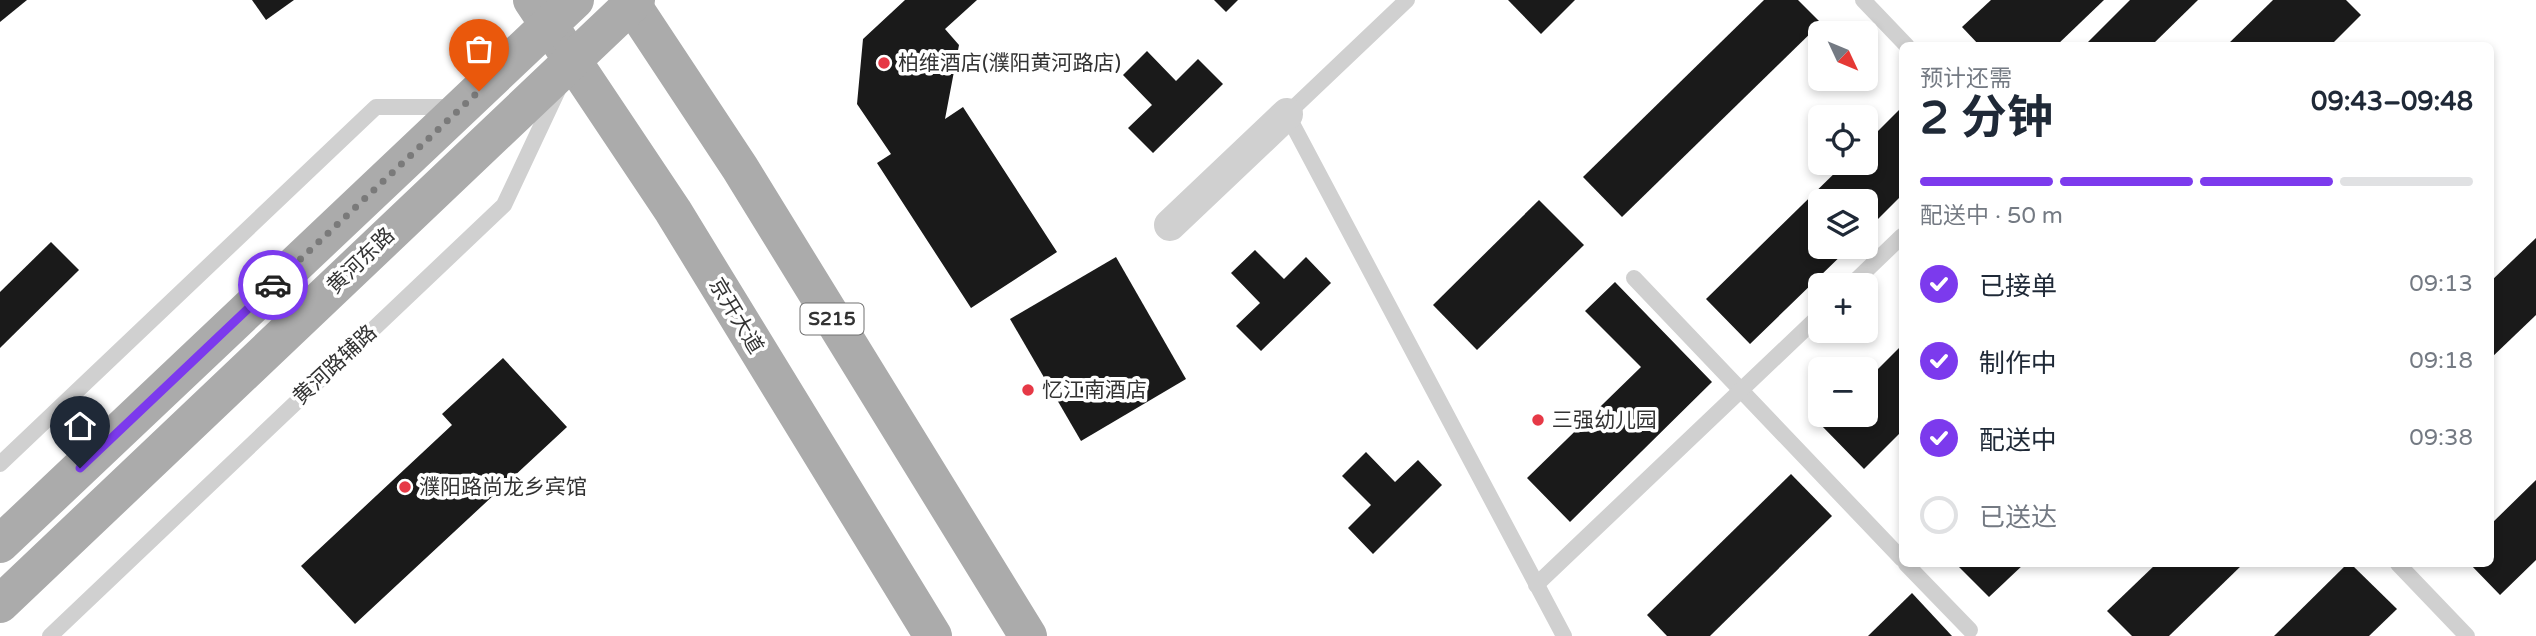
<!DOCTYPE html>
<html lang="zh">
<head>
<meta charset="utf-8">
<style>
  :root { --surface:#fff; --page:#f2f2f3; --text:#1f2937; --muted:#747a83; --line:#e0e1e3; --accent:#7c3aed }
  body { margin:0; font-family:"Varela Round","Noto Sans SC",sans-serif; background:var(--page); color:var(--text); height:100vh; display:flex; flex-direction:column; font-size:26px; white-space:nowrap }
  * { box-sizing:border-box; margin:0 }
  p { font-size:23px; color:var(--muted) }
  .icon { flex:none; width:38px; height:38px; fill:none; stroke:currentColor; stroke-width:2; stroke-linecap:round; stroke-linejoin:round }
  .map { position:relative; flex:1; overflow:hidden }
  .sheet { position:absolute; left:1899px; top:42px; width:595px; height:525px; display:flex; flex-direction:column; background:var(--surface); border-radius:10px; box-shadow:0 4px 10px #0003 }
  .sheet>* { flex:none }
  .needle { width:46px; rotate:134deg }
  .buttons { position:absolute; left:1808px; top:21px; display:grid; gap:14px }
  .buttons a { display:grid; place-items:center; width:70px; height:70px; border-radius:10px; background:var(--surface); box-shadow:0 4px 10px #0003; font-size:35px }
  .pin { position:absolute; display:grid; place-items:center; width:60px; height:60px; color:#fff; margin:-72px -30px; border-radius:50% 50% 50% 0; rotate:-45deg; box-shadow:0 0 7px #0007 }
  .pin .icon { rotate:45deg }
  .courier { position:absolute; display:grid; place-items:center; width:70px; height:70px; margin:-35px; border:5px solid #7c3aed; border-radius:50%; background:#fff; color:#222; box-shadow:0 2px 9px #0007 }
  .overview em { font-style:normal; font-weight:700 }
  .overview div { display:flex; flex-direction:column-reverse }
  .overview { display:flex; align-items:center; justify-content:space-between; height:119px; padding:0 21px }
  h1 { font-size:46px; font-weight:700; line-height:52px }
  .bar { display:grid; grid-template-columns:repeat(4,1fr); gap:10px 7px; align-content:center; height:84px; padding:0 21px }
  .bar i { height:9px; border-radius:5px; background:var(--line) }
  .bar .on { background:var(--accent) }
  .bar p { grid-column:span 4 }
  ol { padding:0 21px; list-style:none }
  li { display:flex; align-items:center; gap:21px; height:77px }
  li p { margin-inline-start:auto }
  li .icon { padding:7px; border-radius:50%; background:var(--accent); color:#fff; stroke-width:4 }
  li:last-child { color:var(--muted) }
  li i { width:38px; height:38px; border:4px solid var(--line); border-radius:50% }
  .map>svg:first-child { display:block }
  .building { fill:#1a1a1a }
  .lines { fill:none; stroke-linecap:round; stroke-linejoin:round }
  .lane { stroke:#d0d0d0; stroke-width:16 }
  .street { stroke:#d0d0d0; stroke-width:32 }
  .primary { stroke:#ababab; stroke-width:38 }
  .done { stroke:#7a7a7a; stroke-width:7; stroke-dasharray:0 12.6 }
  .route { stroke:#7c3aed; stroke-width:9 }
  .poi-dot { fill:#e63946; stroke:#fff; stroke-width:2.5 }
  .labels { text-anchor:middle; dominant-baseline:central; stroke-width:7; stroke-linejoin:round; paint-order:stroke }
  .shield { fill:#fff; stroke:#707070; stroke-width:2 }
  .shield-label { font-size:19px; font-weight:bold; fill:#333 }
  .poi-label { font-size:21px; fill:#333; stroke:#fff; text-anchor:start }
  .street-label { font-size:21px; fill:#333; stroke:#fff }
</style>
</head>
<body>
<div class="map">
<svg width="2536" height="636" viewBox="0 0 2536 636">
  <rect width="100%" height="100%" fill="#fff"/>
  <g class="building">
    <polygon points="0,0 27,0 0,22"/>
    <polygon points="252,0 294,0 266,20"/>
    <polygon points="905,0 977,0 945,29 959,45 945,119 963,107 1057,252 971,308 877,163 891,154 857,104 863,39"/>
    <polygon points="1214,0 1238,0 1226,12"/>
    <polygon points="1508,0 1575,0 1541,34"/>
    <polygon points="1764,0 1798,0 1821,23 1622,217 1583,177"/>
    <polygon points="1991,0 2104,0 2056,46 1980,46 1962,27"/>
    <polygon points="2130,0 2198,0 2151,46 2084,46"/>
    <polygon points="2273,0 2346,0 2361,15 2330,46 2226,46"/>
    <polygon points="1147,51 1176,81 1198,59 1223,84 1153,153 1128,128 1152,105 1123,75"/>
    <polygon points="1902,107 1902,195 1866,231 1866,201 1820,201 1820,247 1850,247 1750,344 1706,299 1845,163 1866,163 1866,143"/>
    <polygon points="1539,200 1584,245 1477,350 1433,305"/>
    <polygon points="2536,238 2536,315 2490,359 2490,282"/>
    <polygon points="51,242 79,270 0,348 0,292"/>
    <polygon points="1255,250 1284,279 1306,257 1331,283 1261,351 1236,326 1260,303 1231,273"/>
    <polygon points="1116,257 1186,379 1081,441 1010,319"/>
    <polygon points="1615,282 1712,382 1570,522 1527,478 1641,367 1585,311"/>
    <polygon points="1902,345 1902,431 1864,469 1821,425 1832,415 1866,415 1866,381"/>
    <polygon points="503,358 567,427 355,624 301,566 452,425 442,414"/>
    <polygon points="1366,452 1395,482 1418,460 1442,485 1373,554 1348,528 1371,505 1342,476"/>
    <polygon points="1791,474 1832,516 1710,636 1667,636 1647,615"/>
    <polygon points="2536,480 2536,560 2500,595 2470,564 2490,564 2490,525"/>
    <polygon points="1956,564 2024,564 1989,597"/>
    <polygon points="2156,564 2243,564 2169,636 2132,636 2107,611"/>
    <polygon points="2347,564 2351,564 2397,609 2369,636 2274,636"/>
    <polygon points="1912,593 1952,636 1868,636"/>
  </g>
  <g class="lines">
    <g class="lane">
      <polyline points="1407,0 1287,114 1564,636"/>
      <polyline points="1863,0 1907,46"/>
      <polyline points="1634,278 1902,559"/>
      <polyline points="1851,285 1902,236"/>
      <polyline points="0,464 376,107 455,107"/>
      <polyline points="1906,564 1970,630"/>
      <polyline points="2398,564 2467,636"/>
      <polyline points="1536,585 1820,315"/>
      <polyline points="50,636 504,205 558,90"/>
    </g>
    <polyline class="street" points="1170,225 1287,114"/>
    <g class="primary">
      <polyline points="532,0 673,211 933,636"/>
      <polyline points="629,0 740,168 1028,636"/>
      <polyline points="0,544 575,0"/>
      <polyline points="0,604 636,0"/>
    </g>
  </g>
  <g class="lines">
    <polyline class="done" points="273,285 479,91"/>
    <polyline class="route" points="80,468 273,285"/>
  </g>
  <g class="poi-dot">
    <circle cx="884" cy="63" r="7"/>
    <circle cx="1028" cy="390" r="7"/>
    <circle cx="1538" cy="420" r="7"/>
    <circle cx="405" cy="487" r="7"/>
  </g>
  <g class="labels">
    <rect class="shield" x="800.5" y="303.5" width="63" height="31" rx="5"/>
    <g class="shield-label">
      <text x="832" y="319">S215</text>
    </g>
    <g class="poi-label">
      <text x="898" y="63">柏维酒店(濮阳黄河路店)</text>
      <text x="1042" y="390">忆江南酒店</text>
      <text x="1552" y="420">三强幼儿园</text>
      <text x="419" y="487">濮阳路尚龙乡宾馆</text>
    </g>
    <g class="street-label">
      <text transform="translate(361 261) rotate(-44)">黄河东路</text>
      <text transform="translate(736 316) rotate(59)">京开大道</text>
      <text transform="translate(335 365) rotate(-43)">黄河路辅路</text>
    </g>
  </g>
</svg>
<div class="buttons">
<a><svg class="needle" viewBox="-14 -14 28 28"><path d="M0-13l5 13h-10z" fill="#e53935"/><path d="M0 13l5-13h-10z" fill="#747a83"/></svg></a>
<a><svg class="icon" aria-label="locate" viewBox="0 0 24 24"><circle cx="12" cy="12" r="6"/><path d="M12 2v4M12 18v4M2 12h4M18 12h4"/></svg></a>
<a><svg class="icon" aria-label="layers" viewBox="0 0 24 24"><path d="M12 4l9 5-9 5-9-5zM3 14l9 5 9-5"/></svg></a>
<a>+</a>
<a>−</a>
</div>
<div class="pin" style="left:479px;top:91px;background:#ea580c"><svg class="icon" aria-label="bag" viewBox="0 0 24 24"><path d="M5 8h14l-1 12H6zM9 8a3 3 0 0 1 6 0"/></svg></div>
<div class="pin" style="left:80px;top:468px;background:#1f2937"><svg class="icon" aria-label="home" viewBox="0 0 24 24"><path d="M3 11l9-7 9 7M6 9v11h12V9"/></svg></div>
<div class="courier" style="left:273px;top:285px"><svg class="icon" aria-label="car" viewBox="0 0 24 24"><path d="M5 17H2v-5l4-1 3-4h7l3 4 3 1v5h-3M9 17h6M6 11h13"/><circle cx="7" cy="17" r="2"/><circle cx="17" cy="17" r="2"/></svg></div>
<section class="sheet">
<div class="overview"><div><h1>2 分钟</h1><p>预计还需</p></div><em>09:43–09:48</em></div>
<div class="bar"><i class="on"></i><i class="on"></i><i class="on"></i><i></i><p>配送中 · 50 m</p></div>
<ol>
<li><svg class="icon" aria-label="check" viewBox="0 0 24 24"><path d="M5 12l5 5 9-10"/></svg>已接单<p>09:13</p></li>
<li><svg class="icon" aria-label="check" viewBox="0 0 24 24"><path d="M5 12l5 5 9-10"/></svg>制作中<p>09:18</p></li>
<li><svg class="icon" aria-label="check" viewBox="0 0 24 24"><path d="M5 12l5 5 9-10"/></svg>配送中<p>09:38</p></li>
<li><i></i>已送达</li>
</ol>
</section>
</div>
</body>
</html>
